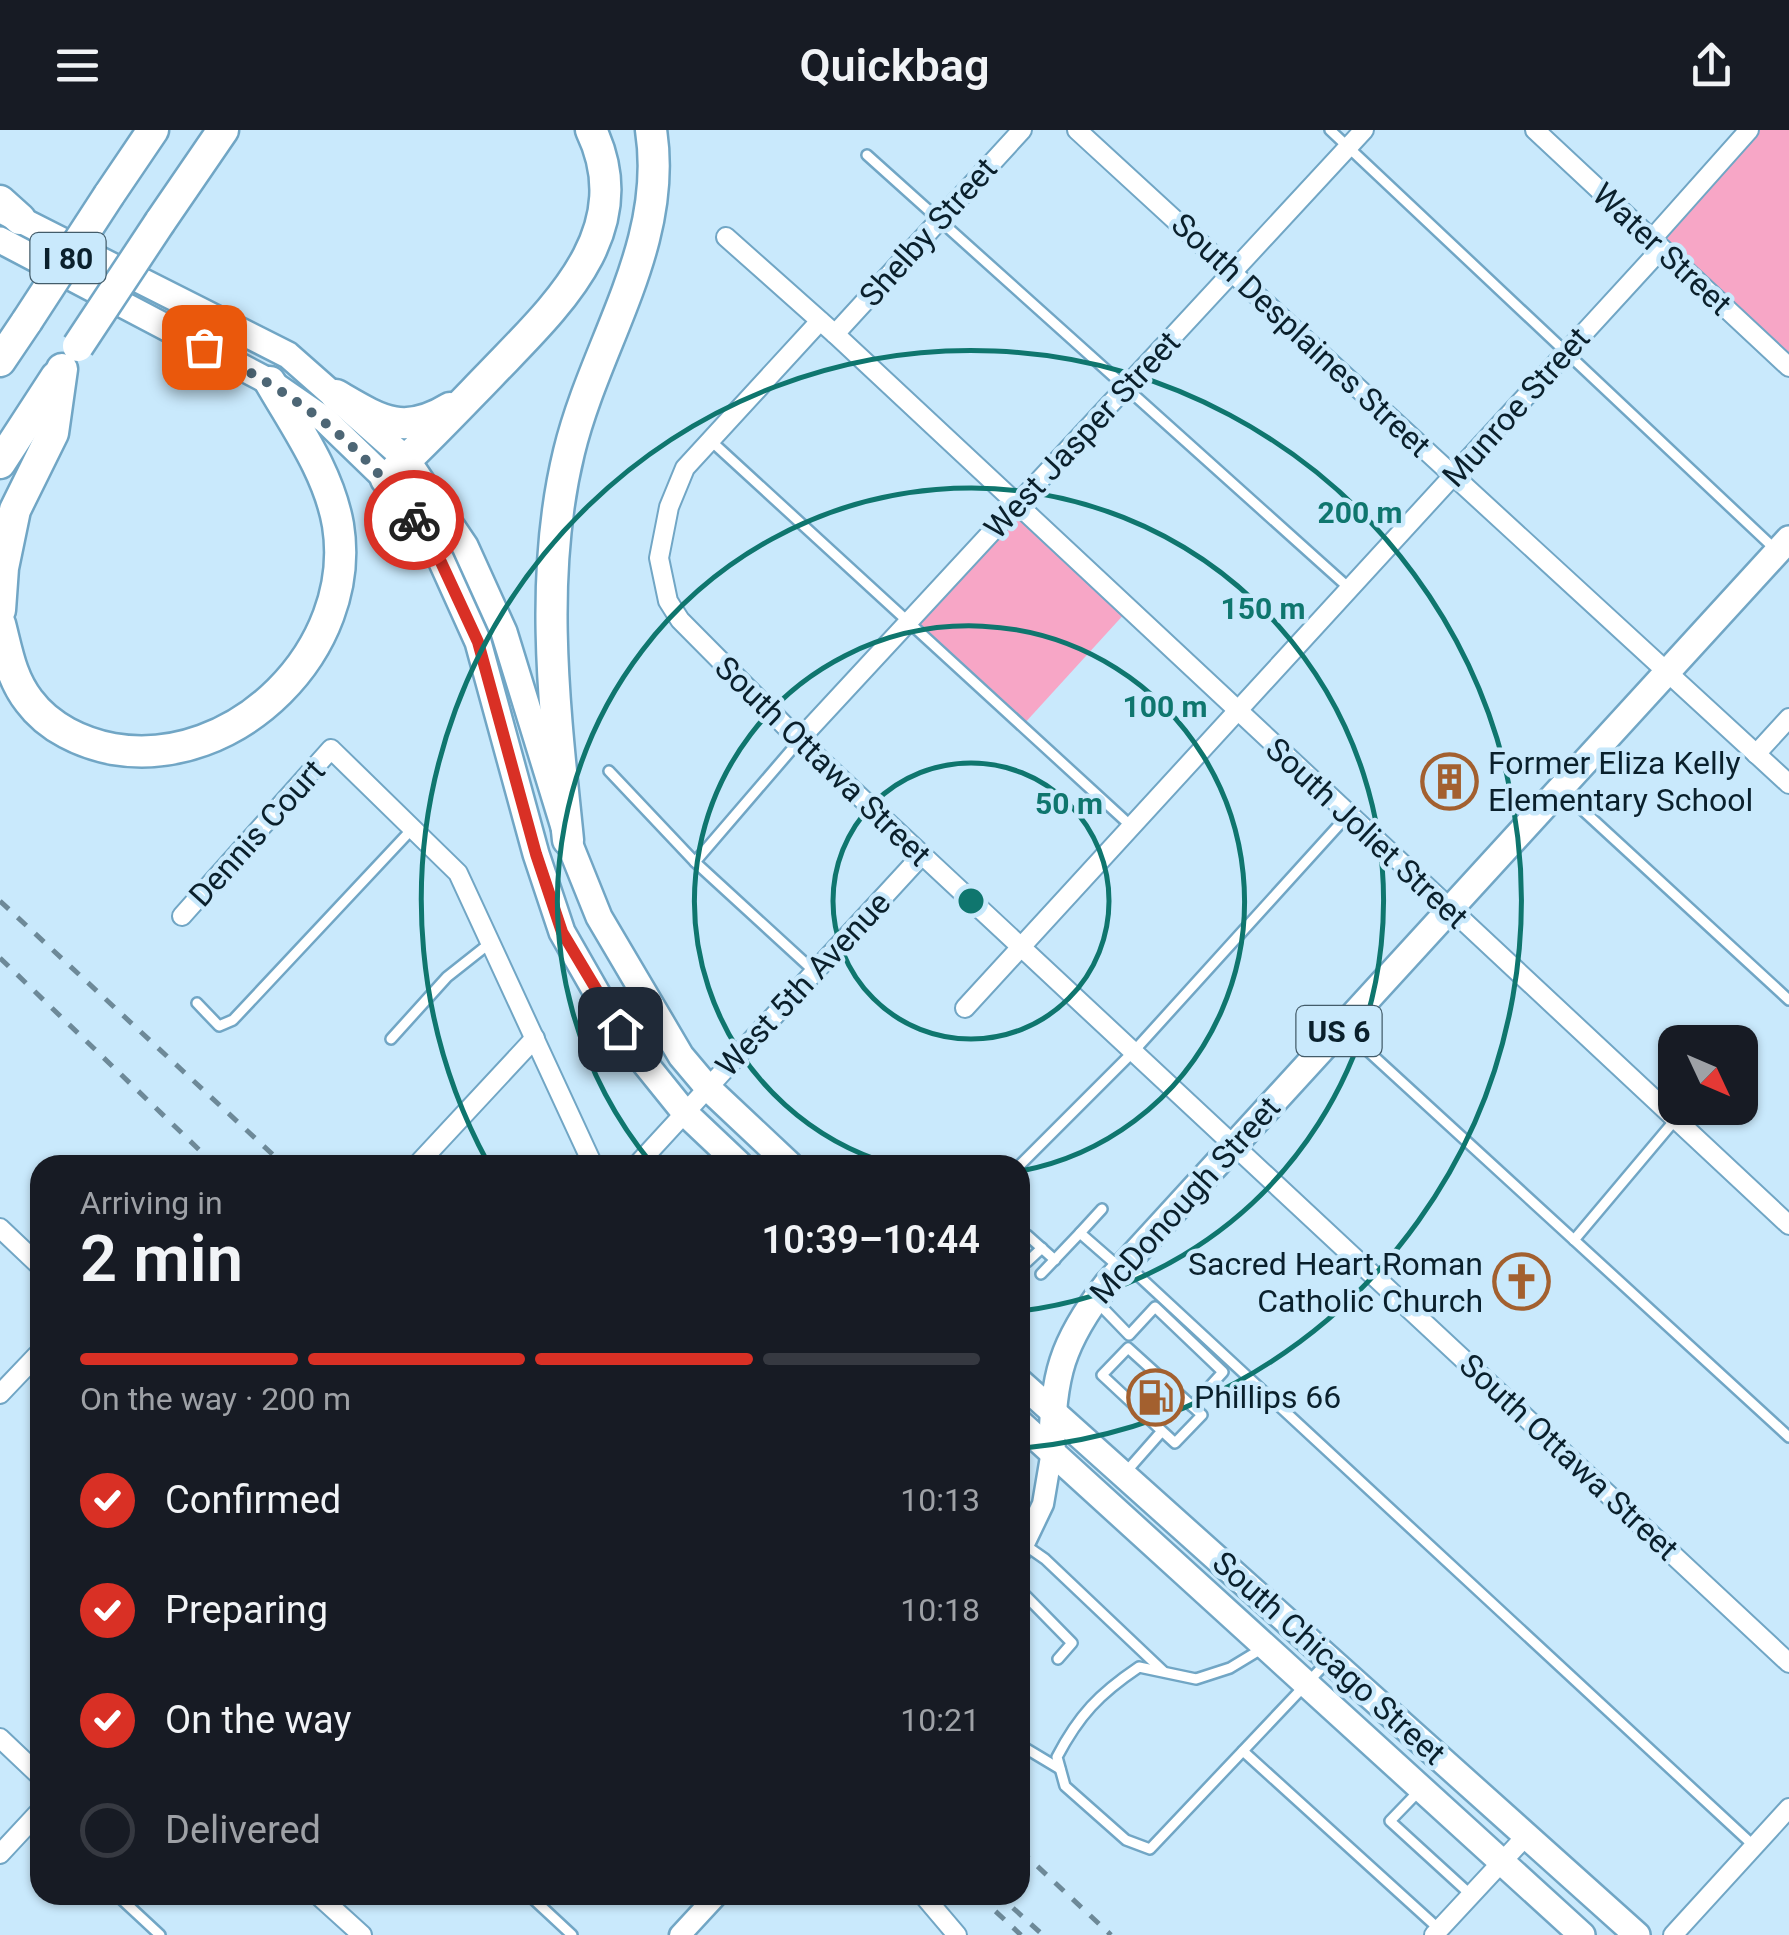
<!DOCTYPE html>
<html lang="en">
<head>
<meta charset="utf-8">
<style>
  :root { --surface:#171b24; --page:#20242c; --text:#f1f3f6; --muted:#9ea1a6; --line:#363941; --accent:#d93025 }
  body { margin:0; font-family:Roboto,sans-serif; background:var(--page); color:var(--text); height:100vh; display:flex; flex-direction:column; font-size:38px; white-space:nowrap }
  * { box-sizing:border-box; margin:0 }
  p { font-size:32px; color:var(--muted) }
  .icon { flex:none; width:55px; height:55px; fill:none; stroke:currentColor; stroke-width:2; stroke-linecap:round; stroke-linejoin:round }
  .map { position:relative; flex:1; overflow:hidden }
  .side { position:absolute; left:30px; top:1025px; width:1000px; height:750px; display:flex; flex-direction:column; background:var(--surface); border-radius:30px; box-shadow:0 2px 8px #0004 }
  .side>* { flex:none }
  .needle { width:65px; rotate:134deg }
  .buttons { position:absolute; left:1658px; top:895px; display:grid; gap:20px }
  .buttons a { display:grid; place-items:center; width:100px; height:100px; border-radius:20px; background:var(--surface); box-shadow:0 2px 8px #0004; font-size:50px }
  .pin { position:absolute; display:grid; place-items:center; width:85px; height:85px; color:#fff; margin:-42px; border-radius:20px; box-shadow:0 5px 15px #0006 }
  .courier { position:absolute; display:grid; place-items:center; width:100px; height:100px; margin:-50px; border:8px solid #d93025; border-radius:50%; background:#fff; color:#222; box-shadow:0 2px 12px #0007 }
  .headline em { font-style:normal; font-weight:600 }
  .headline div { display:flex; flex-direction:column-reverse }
  .headline { display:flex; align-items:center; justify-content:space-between; height:170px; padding:0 50px }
  h1 { font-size:65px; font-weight:600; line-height:75px }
  .bar { display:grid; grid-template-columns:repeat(4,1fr); gap:15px 10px; align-content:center; height:120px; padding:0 50px }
  .bar i { height:12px; border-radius:8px; background:var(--line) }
  .bar .selected { background:var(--accent) }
  .bar p { grid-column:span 4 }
  ol { padding:0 50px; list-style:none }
  li { display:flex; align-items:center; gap:30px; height:110px }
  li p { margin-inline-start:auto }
  li .icon { padding:10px; border-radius:50%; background:var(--accent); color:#fff; stroke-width:4 }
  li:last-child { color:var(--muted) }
  li i { width:55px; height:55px; border:5px solid var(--line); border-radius:50% }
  header { display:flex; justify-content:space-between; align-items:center; height:130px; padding:0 50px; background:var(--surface); font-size:45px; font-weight:600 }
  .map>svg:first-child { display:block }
  .green { fill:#f7a6c6 }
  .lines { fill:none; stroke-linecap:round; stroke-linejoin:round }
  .service-casing { stroke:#71a6c5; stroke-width:14 }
  .minor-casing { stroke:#71a6c5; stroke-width:22 }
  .tertiary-casing { stroke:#71a6c5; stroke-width:25 }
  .primary-casing { stroke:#71a6c5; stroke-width:30 }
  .motorway-casing { stroke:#71a6c5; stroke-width:35 }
  .service { stroke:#fff; stroke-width:9 }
  .minor { stroke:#fff; stroke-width:18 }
  .tertiary { stroke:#fff; stroke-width:20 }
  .primary { stroke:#fff; stroke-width:25 }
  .motorway { stroke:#fff; stroke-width:30 }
  .rail { stroke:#6d8998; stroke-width:5; stroke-dasharray:12 12; stroke-linecap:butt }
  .motorway-bridge-casing { stroke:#71a6c5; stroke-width:35; stroke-linecap:butt }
  .motorway-bridge { stroke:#fff; stroke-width:30 }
  .done { stroke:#4d6675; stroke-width:10; stroke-dasharray:0 18 }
  .route { stroke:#d93025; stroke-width:12 }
  .ring { fill:none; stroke:#0f766e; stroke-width:5 }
  .labels { text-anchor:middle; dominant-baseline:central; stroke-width:9; stroke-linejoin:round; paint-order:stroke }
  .shield { fill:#c9e9fc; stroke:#435c6a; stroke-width:2.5 }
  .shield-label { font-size:30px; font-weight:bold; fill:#0a202c }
  .street-label { font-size:32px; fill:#0a202c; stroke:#c9e9fc }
  .poi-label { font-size:32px; fill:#0a202c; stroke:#c9e9fc; text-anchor:start }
  .centre { fill:#0f766e; stroke:#c9e9fc; stroke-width:5 }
  .ring-label { font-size:30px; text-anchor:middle; font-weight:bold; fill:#0f766e; stroke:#c9e9fc; stroke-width:9; stroke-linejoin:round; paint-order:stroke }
</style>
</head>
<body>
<header><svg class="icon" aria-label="menu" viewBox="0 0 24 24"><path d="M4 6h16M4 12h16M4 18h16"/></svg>Quickbag<svg class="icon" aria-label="share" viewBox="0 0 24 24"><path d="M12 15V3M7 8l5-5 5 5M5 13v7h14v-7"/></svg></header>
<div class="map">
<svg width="1789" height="1805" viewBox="0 0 1789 1805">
  <rect width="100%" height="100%" fill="#c9e9fc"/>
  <g class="green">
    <polygon points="1757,0 1789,0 1789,234 1655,111"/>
    <polygon points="1017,378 1127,481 1023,595 911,492"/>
  </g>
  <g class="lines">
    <defs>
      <g id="service">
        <polyline points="1330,0 1776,420"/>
        <polyline points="867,25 1349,458"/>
        <polyline points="710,310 1131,696"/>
        <polyline points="799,611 695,732 815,842"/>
        <polyline points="609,641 695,732"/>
        <polyline points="1563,662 1789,870"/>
        <polyline points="197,873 219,896 233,890 413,698"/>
        <polyline points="1344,899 1789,1307"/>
        <polyline points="391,909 447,847 490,813"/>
        <polyline points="1020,1035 1134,921 1348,685"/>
        <polyline points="1080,1103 1102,1079"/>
        <polyline points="1574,1110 1675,990"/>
        <polyline points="1020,1112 1027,1105 1055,1130"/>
        <polyline points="1027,1132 1042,1118"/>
        <polyline points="1128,1136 1754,1716"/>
        <polyline points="1041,1144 1080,1103 1119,1137"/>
        <polyline points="1099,1174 1129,1205"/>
        <polyline points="1130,1204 1155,1177 1223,1242 1192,1276"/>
        <polyline points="1125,1343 1162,1301 1175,1313 1202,1285 1128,1218 1102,1245 1162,1301"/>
        <polyline points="1025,1415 1045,1429 1163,1541"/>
        <polyline points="1020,1460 1072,1513 1058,1529"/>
        <path d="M1263 1518 1230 1538 1196 1549 1139 1537C1099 1564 1079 1585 1057 1627L1065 1656 1126 1710 1150 1719 1329 1530"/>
        <polyline points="1020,1615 1060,1639"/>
        <polyline points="1243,1621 1439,1799"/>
        <polyline points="1419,1661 1390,1691 1471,1765"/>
        <polyline points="117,1765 160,1805"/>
        <polyline points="529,1765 572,1805"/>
      </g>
      <g id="minor">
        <polyline points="1077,0 1789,654"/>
        <polyline points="1535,0 1789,237"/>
        <polyline points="726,107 835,204 1789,1095"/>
        <polyline points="1651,110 1749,0"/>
        <polyline points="820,191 685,338 669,377 659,428 668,471 680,490 799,610 1789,1533"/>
        <polyline points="835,204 1022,0"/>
        <polyline points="799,610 1364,0"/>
        <polyline points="1756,624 1789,588"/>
        <polyline points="182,786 331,619 458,743 593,1035"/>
        <polyline points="965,878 1661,119"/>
        <polyline points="417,1035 535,908"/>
        <polyline points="637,1035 922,725"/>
        <polyline points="0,1098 40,1136"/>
        <polyline points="0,1264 40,1222"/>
        <polyline points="0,1608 40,1646"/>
        <polyline points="0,1724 40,1681"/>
        <polyline points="318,1765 362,1805"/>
        <polyline points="923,1765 957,1805"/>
        <polyline points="1434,1805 1527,1705"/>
        <polyline points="1673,1805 1789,1678"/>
      </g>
      <g id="tertiary">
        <polyline points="1020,1422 1043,1374 1052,1321"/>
        <polyline points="680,1805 717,1765"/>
      </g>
      <g id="primary">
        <polyline points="5,82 288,225 407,330 465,416 504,502 568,710 599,787 681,926 708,958 790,1035"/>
        <polyline points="0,110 270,252 325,290 386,349 441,430 478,512 536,724 562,802 602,872 639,926 685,983 740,1035"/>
        <polyline points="1020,1252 1637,1805"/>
        <polyline points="1020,1293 1582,1805"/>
        <path d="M1052 1321C1052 1247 1062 1212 1107 1154L1789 409"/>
      </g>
      <g id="motorway">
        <polyline points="109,65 153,0"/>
        <polyline points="0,71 20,89"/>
        <polyline points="160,92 223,0"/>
        <polyline points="0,231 27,191"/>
        <path d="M336 265C379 290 403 307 450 278"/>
        <polyline points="0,333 56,247"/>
        <path d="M386 349C422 316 456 280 490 245 554 178 640 102 591 0"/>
        <polyline points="0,480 3,438 15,380 53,303 62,239"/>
        <path d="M0 494C7 521 11 548 29 571 49 598 82 613 113 619 236 640 358 519 338 395 329 343 296 297 270 252"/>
        <path d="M568 710C555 582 538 449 569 322 595 214 669 115 651 0"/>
      </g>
    </defs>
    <use href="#service" class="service-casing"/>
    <use href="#minor" class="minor-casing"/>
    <use href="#tertiary" class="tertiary-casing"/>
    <use href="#primary" class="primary-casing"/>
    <use href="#motorway" class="motorway-casing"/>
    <use href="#service" class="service"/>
    <use href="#minor" class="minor"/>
    <use href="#tertiary" class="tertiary"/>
    <use href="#primary" class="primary"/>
    <use href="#motorway" class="motorway"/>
    <g class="rail">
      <polyline points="0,771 284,1035"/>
      <polyline points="0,828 215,1035"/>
      <polyline points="1020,1720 1111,1805"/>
      <polyline points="978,1765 1021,1805"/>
      <polyline points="1013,1778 1043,1805"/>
    </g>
    <defs>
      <g id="motorway-bridge">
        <polyline points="27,191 109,65"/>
        <polyline points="78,216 160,92"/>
      </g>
    </defs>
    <use href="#motorway-bridge" class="motorway-bridge-casing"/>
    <use href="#motorway-bridge" class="motorway-bridge"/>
  </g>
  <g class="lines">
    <path class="done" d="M204 217C293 264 357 306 414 390"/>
    <polyline class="route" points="414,390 440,430 478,512 536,724 562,802 620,899"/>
  </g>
  <g class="ring">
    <circle cx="971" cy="771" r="138"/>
    <path d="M893 1035A275 275 0 1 1 1021 1041"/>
    <path d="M652 1034A413 413 0 1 1 1021 1181"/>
    <path d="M488 1033A550 550 0 1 1 1024 1318"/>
  </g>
  <defs>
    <symbol id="building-ring" viewBox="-11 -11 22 22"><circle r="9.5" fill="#c9e9fc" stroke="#a3602f" stroke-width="1.5"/><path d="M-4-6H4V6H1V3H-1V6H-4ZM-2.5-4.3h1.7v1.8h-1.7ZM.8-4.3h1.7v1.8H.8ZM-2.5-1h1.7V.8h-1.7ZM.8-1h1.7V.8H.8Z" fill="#a3602f"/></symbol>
    <symbol id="church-ring" viewBox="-11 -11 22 22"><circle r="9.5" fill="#c9e9fc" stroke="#a3602f" stroke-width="1.5"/><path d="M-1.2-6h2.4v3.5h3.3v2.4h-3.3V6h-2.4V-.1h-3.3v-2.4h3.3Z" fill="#a3602f"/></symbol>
    <symbol id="fuel-ring" viewBox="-11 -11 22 22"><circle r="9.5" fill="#c9e9fc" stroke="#a3602f" stroke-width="1.5"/><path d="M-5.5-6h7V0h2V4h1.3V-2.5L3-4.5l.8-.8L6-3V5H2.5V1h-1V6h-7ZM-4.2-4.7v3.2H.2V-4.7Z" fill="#a3602f"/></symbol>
  </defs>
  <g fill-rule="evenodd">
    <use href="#building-ring" x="1418" y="620" width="63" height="63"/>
    <use href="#church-ring" x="1490" y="1120" width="63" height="63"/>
    <use href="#fuel-ring" x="1124" y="1236" width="63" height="63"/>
  </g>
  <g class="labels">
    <g class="shield">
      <rect x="30.5" y="103" width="75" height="50" rx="8"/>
      <rect x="1296.5" y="876" width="85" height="50" rx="8"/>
    </g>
    <g class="shield-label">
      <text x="68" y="128">I 80</text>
      <text x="1339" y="901">US 6</text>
    </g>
    <g class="street-label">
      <text transform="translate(928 102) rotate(-48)">Shelby Street</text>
      <text transform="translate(1662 119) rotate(43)">Water Street</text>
      <text transform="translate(1301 205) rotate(43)">South Desplaines Street</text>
      <text transform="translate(1516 277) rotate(-48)">Munroe Street</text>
      <text transform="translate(1082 305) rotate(-47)">West Jasper Street</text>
      <text transform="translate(823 631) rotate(44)">South Ottawa Street</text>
      <text transform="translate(257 703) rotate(-48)">Dennis Court</text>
      <text transform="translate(1367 703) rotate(43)">South Joliet Street</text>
      <text transform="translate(803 854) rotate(-47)">West 5th Avenue</text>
      <text transform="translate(1185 1070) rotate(-48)">McDonough Street</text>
      <text transform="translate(1569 1327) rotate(43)">South Ottawa Street</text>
      <text transform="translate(1329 1528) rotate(42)">South Chicago Street</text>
    </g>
    <g class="poi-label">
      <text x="1488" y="633">Former Eliza Kelly<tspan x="1488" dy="37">Elementary School</tspan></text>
      <text x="1483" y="1134" text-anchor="end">Sacred Heart Roman<tspan x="1483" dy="37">Catholic Church</tspan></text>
      <text x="1194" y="1267">Phillips 66</text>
    </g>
  </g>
  <circle cx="971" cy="771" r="15" class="centre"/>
  <g class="ring-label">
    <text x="1360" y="393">200 m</text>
    <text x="1263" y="489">150 m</text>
    <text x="1165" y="587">100 m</text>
    <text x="1069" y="684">50 m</text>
  </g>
</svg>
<div class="buttons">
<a><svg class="needle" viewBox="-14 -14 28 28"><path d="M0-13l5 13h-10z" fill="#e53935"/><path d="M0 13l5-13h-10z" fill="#9ea1a6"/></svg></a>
</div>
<div class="pin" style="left:204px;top:217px;background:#ea580c"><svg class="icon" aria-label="bag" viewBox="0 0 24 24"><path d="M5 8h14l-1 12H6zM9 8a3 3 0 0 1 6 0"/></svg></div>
<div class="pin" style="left:620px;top:899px;background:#1f2937"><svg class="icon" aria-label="home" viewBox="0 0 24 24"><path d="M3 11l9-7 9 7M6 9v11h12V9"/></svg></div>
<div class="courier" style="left:414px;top:390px"><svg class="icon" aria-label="bike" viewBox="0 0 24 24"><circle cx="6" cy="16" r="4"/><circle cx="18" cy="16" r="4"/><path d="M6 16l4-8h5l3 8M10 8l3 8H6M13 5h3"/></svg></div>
<section class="side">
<div class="headline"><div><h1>2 min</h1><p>Arriving in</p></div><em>10:39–10:44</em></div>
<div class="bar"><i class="selected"></i><i class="selected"></i><i class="selected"></i><i></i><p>On the way · 200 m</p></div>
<ol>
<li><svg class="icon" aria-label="check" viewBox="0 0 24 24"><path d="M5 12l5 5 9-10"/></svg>Confirmed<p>10:13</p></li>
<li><svg class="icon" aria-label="check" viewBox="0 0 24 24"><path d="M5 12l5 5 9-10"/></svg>Preparing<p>10:18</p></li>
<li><svg class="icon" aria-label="check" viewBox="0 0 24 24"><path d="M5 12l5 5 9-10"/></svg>On the way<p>10:21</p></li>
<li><i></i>Delivered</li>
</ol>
</section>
</div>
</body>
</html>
